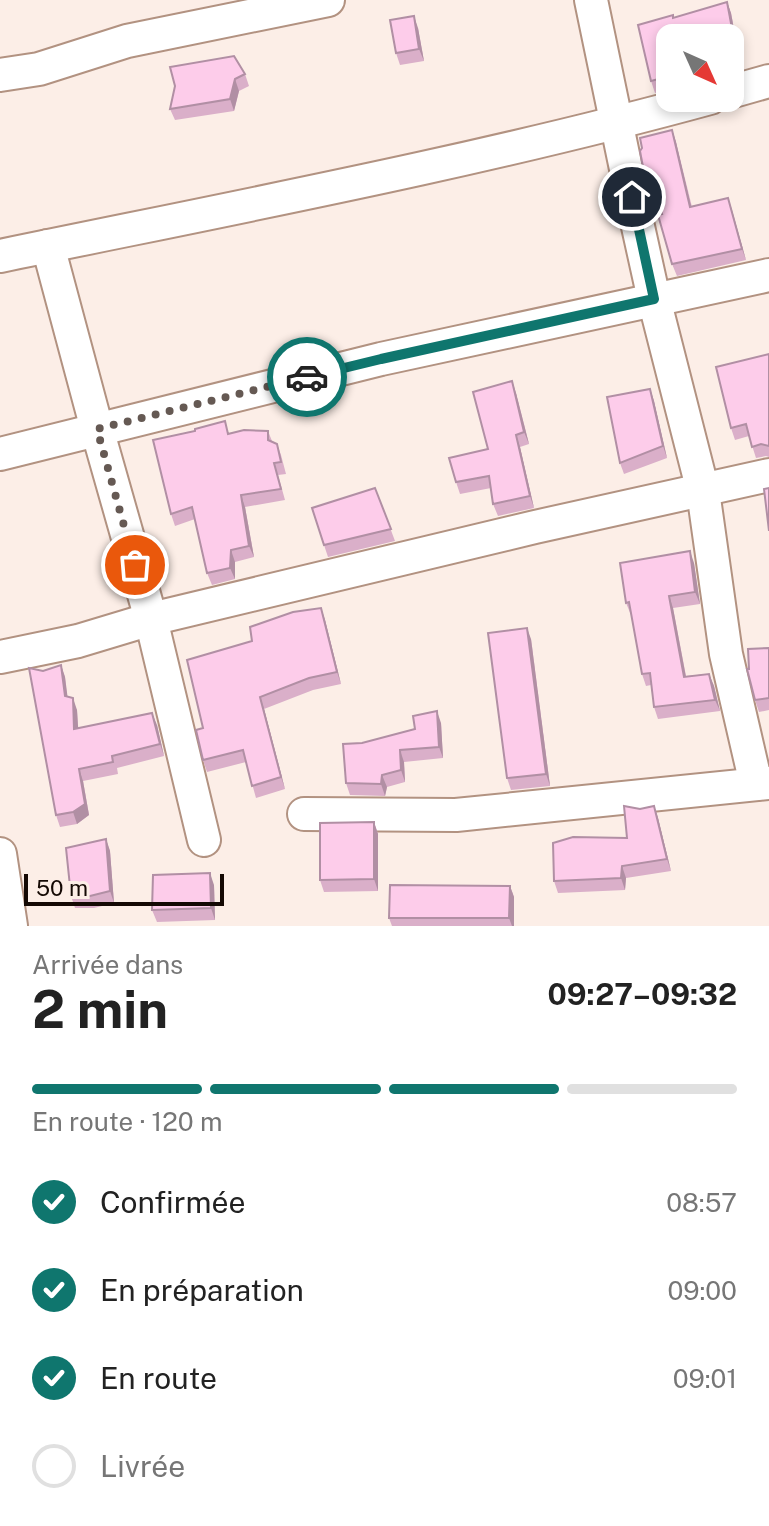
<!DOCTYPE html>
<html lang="fr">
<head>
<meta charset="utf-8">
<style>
  :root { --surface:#fff; --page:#f2f2f2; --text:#222; --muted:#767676; --line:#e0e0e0; --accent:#0f766e }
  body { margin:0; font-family:"Public Sans",sans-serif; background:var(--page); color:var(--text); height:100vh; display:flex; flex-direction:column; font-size:30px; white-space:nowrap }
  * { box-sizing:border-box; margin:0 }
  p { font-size:26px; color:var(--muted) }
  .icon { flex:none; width:44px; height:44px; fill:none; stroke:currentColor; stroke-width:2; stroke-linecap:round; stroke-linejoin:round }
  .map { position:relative; height:926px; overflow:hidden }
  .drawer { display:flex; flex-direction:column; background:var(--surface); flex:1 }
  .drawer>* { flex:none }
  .needle { width:52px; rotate:135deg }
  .controls { position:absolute; left:656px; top:24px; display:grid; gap:16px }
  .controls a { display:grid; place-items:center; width:88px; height:88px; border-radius:16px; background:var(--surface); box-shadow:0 4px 12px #0003; font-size:40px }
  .scale { position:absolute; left:24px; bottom:20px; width:200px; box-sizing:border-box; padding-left:8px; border:4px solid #140904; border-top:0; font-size:22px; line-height:28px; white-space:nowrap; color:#140904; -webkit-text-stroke:6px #fceee7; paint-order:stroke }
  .pin { position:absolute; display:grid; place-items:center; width:68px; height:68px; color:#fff; margin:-34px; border:4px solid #fff; border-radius:50%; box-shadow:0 2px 8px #0007 }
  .courier { position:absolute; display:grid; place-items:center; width:80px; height:80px; margin:-40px; border:6px solid #0f766e; border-radius:50%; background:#fff; color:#222; box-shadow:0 2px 10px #0007 }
  .headline em { font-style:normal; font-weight:700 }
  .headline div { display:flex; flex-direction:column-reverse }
  .headline { display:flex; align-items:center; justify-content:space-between; height:136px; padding:0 32px }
  h1 { font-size:52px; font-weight:700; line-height:60px }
  .bar { display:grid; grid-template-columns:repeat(4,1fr); gap:12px 8px; align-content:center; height:96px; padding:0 32px }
  .bar i { height:10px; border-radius:6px; background:var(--line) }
  .bar .selected { background:var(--accent) }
  .bar p { grid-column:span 4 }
  ol { padding:0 32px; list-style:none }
  li { display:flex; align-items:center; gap:24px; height:88px }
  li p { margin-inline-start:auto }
  li .icon { padding:8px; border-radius:50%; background:var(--accent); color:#fff; stroke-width:4 }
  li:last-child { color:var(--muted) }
  li i { width:44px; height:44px; border:4px solid var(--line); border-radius:50% }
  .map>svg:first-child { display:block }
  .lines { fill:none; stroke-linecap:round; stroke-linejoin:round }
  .street-casing { stroke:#b29281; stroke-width:36 }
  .street { stroke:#fff; stroke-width:32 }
  .wall { fill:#daafc9 }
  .shaded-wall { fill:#b18fa4 }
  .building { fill:#fdccea; stroke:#b18fa4; stroke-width:2 }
  .done { stroke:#655953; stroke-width:8; stroke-dasharray:0 14.4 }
  .route { stroke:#0f766e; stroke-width:10 }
</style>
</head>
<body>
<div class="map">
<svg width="769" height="926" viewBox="0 0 769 926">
  <rect width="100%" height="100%" fill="#fceee7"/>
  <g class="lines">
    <defs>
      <g id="street">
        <polyline points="591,0 637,222 654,299 703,491 726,654 756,784"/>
        <polyline points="0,75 39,69 127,41 328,0"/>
        <polyline points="730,92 769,81"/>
        <polyline points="48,246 97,429 151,619 204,840"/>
        <path d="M0 256C237 207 476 162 710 98"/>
        <polyline points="0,454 381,359 769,275"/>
        <polyline points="0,657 78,641 151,619 535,527 769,475"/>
        <polyline points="304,814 456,815 769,783"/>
        <polyline points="0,854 11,926"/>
      </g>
    </defs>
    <use href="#street" class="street-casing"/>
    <use href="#street" class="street"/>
  </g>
  <g class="wall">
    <polygon points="727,2 731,13 738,51 730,54 730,38 670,38 670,89 655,93 651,81 638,25 673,15 673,18"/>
    <polygon points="418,28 424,61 400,65 396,53"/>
    <polygon points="245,74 249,86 239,91 234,111 175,120 170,109"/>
    <polygon points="672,130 676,142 692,207 728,198 746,260 677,276 672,264 661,214"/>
    <polygon points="769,354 769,457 766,456 756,458 749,436 735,440 731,428"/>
    <polygon points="650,389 654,401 667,458 624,474 620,463"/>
    <polygon points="516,393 529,444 520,447 534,508 498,516 493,504 491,488 460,494 456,482 488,449"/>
    <polygon points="268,431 272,441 277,444 281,455 286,474 278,475 285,500 245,507 254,557 235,562 235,579 212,585 207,573 195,519 175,526 171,514 229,434"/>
    <polygon points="375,488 395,541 328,557 324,545"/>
    <polygon points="694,563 700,604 673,608 686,676 709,674 714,686 720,711 658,719 654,707 651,685 646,686 642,674 631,615 626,603"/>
    <polygon points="321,608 325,620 341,684 313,690 264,709 285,789 256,798 246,762 207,772 203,760 203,728 252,641"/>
    <polygon points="531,639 550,786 511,790 507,778"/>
    <polygon points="769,648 769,710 759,712 755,700 749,669"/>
    <polygon points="61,665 65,677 67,697 77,710 78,728 157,725 164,756 117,768 118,774 83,781 89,815 77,824 60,827 56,815 43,671"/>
    <polygon points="441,723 443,758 404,762 405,782 387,787 385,796 350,795 346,783 362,743"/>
    <polygon points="654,806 658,818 671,871 626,878 625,890 558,893 554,881 627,838 640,809"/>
    <polygon points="374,822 378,834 378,891 324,892 320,880"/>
    <polygon points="106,839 110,851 114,903 94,908 75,908 71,896"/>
    <polygon points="214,885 215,920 157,922 152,910"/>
    <polygon points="510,886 514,897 514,926 392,926 389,918"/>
  </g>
  <g class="shaded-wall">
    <polygon points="727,2 731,13 738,51 734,39"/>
    <polygon points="414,16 418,28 424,61 419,49"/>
    <polygon points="235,79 239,91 234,111 230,99"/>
    <polygon points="672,130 676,142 694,219 690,207"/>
    <polygon points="728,198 732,210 746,260 742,249"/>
    <polygon points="512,381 516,393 529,444 524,432"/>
    <polygon points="650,389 654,401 667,458 663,446"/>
    <polygon points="516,435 520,447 534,508 530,496"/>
    <polygon points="241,495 245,507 254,557 249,546"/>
    <polygon points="231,550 235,562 235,579 230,568"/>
    <polygon points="690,551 694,563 700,604 695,592"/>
    <polygon points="669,596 673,608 688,688 684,677"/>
    <polygon points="321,608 325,620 341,684 337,672"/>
    <polygon points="527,628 531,639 550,786 546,774"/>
    <polygon points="61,665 65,677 69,708 65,696"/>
    <polygon points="709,674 714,686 720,711 715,700"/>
    <polygon points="260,697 264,709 285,789 281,777"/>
    <polygon points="73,698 77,710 79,741 74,729"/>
    <polygon points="437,711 441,723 443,758 439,747"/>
    <polygon points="152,713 157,725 164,756 160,744"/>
    <polygon points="400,750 404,762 405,782 401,770"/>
    <polygon points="79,769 83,781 89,815 77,824 73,812"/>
    <polygon points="382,775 387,787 385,796 381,784"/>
    <polygon points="654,806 658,818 671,871 667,859"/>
    <polygon points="374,822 378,834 378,891 374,879"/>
    <polygon points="106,839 110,851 114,903 110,891"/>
    <polygon points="622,866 626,878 625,890 621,878"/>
    <polygon points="210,873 214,885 215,920 211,908"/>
    <polygon points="510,886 514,897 514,926 512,926 509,918"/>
  </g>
  <g class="building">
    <polygon points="727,2 734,39 730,40 730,38 670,38 670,76 651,81 638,25 673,15 673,18"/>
    <polygon points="414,16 419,49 396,53 390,20"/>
    <polygon points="234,56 245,74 235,79 230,99 170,109 175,86 170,67"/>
    <polygon points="672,130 690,207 728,198 742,249 672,264 658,215 662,214 643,167 640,151 642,148 640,138"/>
    <polygon points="769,354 769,446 761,444 752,447 746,424 731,428 716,367"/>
    <polygon points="512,381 524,432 516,435 530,496 493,504 489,476 456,482 449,458 488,449 473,392"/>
    <polygon points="650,389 663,446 620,463 607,397"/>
    <polygon points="225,421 228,434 244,430 268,431 268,440 277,444 281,462 274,463 281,489 241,495 249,546 231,550 230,568 207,573 192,507 171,514 153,440 195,431 195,429"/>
    <polygon points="375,488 391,529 324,545 312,508"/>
    <polygon points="769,488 769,531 764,489"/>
    <polygon points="690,551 695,592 669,596 684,677 709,674 715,700 654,707 650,673 642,674 629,602 626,603 620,563"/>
    <polygon points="321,608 337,672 309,678 260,697 281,777 252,786 243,750 203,760 196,730 203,728 187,660 252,641 250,627 293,612"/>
    <polygon points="527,628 546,774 507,778 488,633"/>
    <polygon points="769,648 769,698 755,700 747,669 749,669 748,649"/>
    <polygon points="61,665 65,696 73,698 74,729 152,713 160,744 112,756 113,762 79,769 85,804 73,812 56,815 29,668 43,671"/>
    <polygon points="437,711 439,747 400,750 401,770 382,775 381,784 346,783 343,744 362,743 415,729 413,716"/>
    <polygon points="624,806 640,809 654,806 667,859 622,866 621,878 554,881 553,843 573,837 627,838"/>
    <polygon points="374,822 374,879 320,880 320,823"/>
    <polygon points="106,839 110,891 90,896 71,896 66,848"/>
    <polygon points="210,873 211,908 152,910 153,875"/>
    <polygon points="390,885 510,886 509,918 389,918"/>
  </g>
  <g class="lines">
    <polyline class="done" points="135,565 97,429 307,377"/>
    <polyline class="route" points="307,377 381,359 654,299 632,197"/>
  </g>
</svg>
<div class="controls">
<a><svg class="needle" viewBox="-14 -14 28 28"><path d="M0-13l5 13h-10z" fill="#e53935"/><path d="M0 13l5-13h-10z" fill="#767676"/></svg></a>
</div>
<div class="scale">50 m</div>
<div class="pin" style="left:135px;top:565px;background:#ea580c"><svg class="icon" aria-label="bag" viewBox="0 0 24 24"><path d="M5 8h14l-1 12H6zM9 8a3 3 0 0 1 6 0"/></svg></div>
<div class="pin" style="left:632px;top:197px;background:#1f2937"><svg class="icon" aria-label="home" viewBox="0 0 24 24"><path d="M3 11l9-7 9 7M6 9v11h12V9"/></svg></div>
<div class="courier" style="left:307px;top:377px"><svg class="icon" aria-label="car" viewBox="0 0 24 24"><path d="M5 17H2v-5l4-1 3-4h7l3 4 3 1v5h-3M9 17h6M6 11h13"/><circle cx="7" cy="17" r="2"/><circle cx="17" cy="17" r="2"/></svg></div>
</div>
<section class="drawer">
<div class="headline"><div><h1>2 min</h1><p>Arrivée dans</p></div><em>09:27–09:32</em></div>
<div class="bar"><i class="selected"></i><i class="selected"></i><i class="selected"></i><i></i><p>En route · 120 m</p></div>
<ol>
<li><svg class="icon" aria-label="check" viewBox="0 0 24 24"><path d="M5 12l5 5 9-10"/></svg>Confirmée<p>08:57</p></li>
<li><svg class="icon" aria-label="check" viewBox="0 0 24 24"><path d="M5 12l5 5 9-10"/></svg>En préparation<p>09:00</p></li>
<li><svg class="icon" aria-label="check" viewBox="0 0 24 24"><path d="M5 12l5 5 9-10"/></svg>En route<p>09:01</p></li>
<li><i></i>Livrée</li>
</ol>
</section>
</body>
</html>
